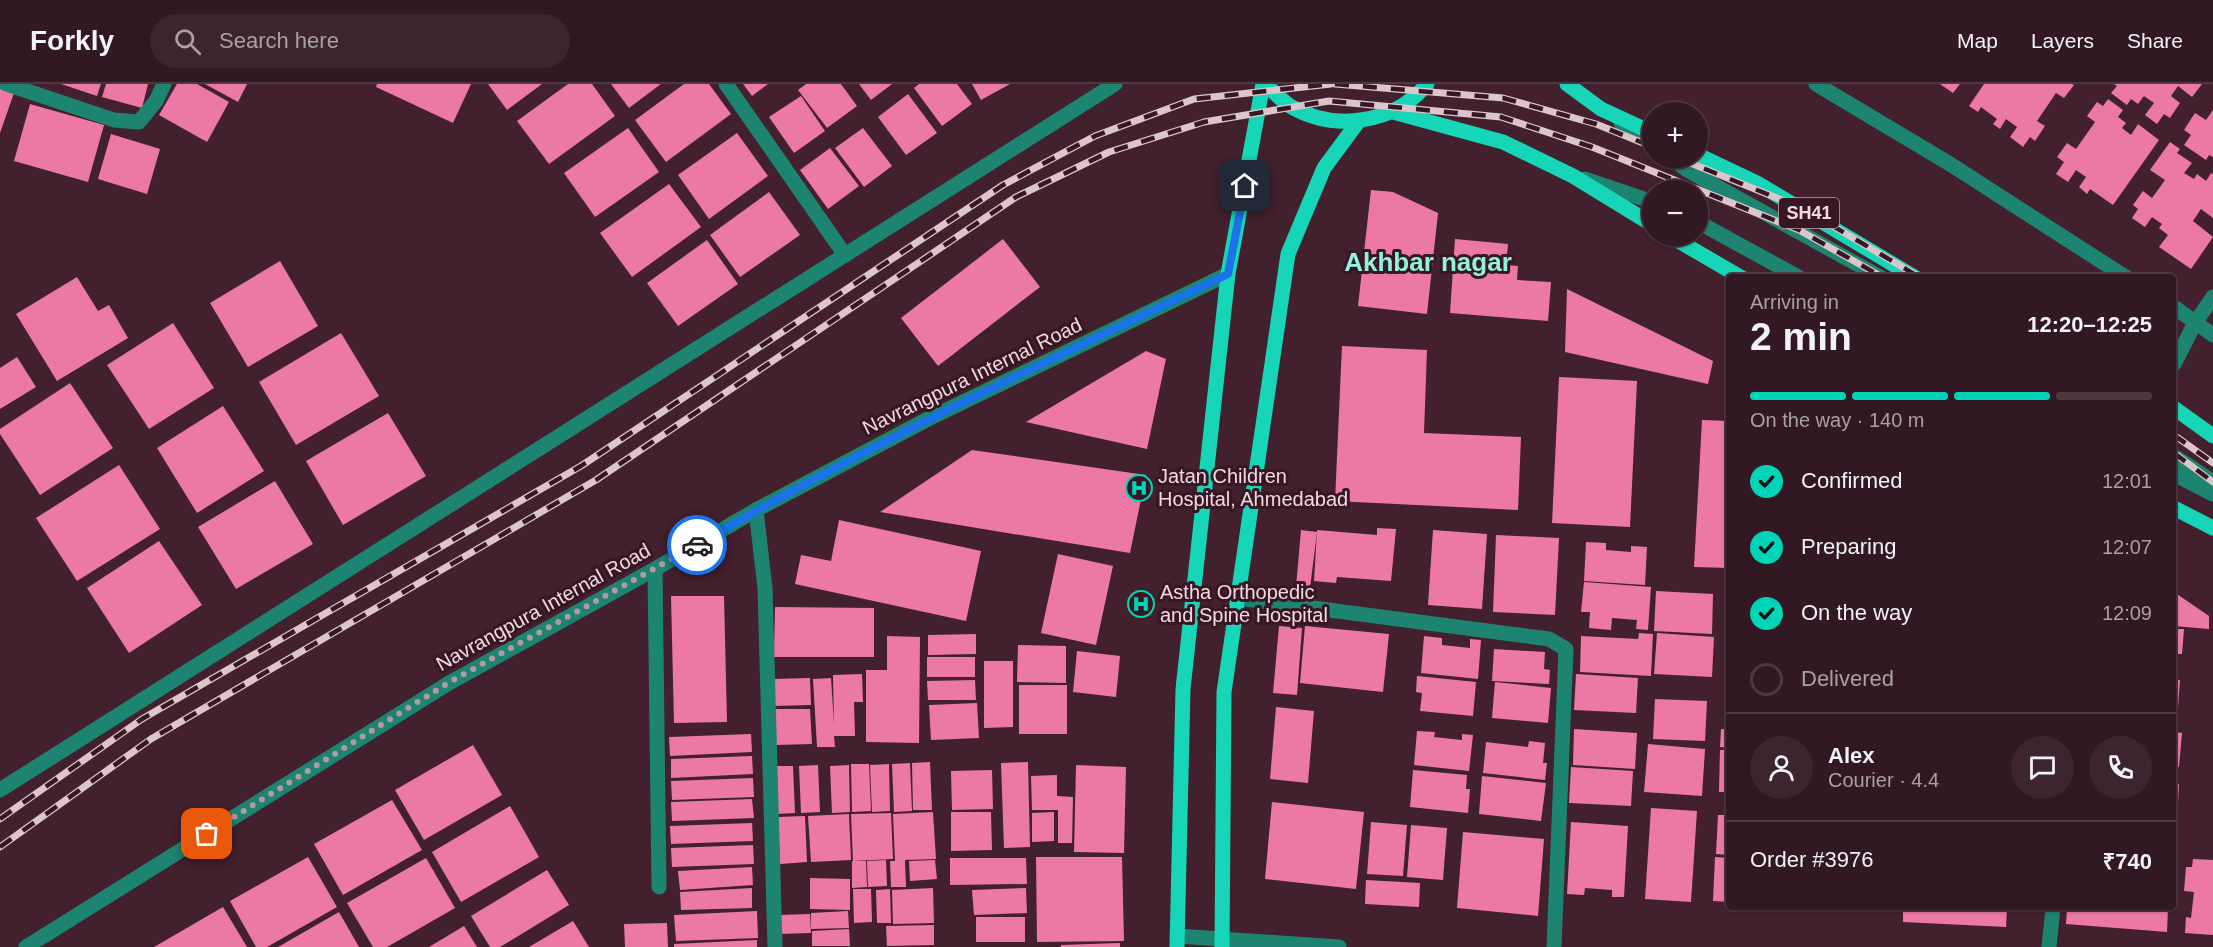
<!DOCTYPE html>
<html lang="en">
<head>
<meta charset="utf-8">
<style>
  :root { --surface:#321822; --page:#3d252f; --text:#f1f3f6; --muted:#a8a0a5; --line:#4d3740; --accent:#00d5b7 }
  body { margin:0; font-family:Arial,sans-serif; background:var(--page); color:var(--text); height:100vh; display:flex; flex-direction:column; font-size:22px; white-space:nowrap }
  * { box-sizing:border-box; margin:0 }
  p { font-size:20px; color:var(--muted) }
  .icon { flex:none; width:33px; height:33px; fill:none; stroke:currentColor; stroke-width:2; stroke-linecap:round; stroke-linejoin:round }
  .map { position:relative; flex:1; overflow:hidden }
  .side { position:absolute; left:1726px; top:190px; width:450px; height:636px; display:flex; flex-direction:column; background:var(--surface); border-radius:6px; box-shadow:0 2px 4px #0004,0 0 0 2px var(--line) }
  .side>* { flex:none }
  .buttons { position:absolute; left:1642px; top:18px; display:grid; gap:12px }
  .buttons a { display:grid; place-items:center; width:66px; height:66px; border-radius:50%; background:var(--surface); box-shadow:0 2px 4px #0004,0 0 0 2px var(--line); font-size:30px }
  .pin { position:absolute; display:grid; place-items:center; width:51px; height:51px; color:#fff; margin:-26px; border-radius:12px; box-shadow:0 3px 9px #0006 }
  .courier { position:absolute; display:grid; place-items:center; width:60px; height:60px; margin:-30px; border:4px solid #1a73e8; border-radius:50%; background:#fff; color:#222; box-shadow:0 2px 8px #0007 }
  .summary em { font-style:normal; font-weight:800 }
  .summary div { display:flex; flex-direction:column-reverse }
  .summary { display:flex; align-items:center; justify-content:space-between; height:102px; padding:0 24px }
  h1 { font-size:39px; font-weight:800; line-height:45px }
  .bar { display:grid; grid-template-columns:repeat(4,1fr); gap:9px 6px; align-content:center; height:72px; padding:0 24px }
  .bar i { height:8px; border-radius:4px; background:var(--line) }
  .bar .active { background:var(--accent) }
  .bar p { grid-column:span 4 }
  .line { display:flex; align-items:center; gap:15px; padding:0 24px; border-top:2px solid var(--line) }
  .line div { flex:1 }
  .round { display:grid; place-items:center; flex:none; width:63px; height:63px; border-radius:32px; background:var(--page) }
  ol { padding:0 24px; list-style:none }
  li { display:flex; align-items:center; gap:18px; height:66px }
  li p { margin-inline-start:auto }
  li .icon { padding:6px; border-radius:50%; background:var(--accent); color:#111; stroke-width:4 }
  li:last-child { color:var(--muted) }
  li i { width:33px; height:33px; border:3px solid var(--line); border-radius:50% }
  header { display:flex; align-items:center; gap:36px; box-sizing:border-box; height:84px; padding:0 30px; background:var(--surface); border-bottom:2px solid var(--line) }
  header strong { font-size:28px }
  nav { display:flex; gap:33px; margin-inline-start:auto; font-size:21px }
  .search { width:420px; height:54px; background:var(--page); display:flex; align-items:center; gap:15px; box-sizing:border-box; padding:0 21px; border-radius:33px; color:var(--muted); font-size:22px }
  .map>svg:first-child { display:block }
  .building { fill:#ec79a5 }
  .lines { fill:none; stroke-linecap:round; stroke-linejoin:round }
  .minor { stroke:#1e8472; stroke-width:15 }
  .major { stroke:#17d5b7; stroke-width:15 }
  .rail-casing { stroke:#ddc5cc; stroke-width:7 }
  .rail { stroke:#371723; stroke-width:4.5; stroke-dasharray:14; stroke-linecap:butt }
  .done { stroke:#b499a2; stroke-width:6; stroke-dasharray:0 10.8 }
  .route { stroke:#1a73e8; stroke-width:8 }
  .labels { text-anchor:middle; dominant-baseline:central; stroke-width:6; stroke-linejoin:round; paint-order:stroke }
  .shield { fill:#371723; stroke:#b9a0a8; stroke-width:1.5 }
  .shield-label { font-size:18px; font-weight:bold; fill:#f1dae1 }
  .street-label { font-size:20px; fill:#f1dae1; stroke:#371723 }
  .poi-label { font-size:20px; fill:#f1dae1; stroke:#371723; text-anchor:start }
  .district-label { font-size:26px; font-weight:bold; fill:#90f3dd; stroke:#371723 }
</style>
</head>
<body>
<header>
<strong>Forkly</strong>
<div class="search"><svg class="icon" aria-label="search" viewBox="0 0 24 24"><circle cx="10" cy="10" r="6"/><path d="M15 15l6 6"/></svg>Search here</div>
<nav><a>Map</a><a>Layers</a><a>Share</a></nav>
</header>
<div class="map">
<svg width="2213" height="863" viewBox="0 0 2213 863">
  <rect width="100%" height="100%" fill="#42202d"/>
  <g class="building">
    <polygon points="61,0 101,0 97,12"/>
    <polygon points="106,0 148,0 142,24 102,13"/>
    <polygon points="177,0 197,0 229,18 207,58 159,31"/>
    <polygon points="205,0 247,0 238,18"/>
    <polygon points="377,0 471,0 453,39 376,3"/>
    <polygon points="488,0 542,0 507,26"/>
    <polygon points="568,0 592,0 615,32 549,80 517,37"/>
    <polygon points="611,0 661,0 629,24"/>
    <polygon points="684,0 709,0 731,30 666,78 635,36"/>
    <polygon points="743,0 768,0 752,12"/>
    <polygon points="806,0 841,0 857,22 827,44 798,6"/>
    <polygon points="859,0 892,0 871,16"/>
    <polygon points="919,0 957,0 972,20 942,42 914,4"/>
    <polygon points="972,0 1010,0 981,16"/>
    <polygon points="1940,0 1960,0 1953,9"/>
    <polygon points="1984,0 2072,0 2074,1 2064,14 2056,9 2037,37 2045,42 2035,57 2030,53 2023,63 2010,53 2017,43 2006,35 2000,45 1993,40 1997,35 1981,23 1978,28 1969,22"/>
    <polygon points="2114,0 2202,0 2192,13 2178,2 2171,12 2180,19 2170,34 2164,30 2157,40 2145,31 2154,19 2144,12 2138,20 2131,15 2127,21 2111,9 2117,2"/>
    <polygon points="0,4 14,9 0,49"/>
    <polygon points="908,10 937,49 906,71 878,33"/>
    <polygon points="801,12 825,47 794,69 769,33"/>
    <polygon points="2108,15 2123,26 2118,33 2126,39 2122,44 2131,51 2138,40 2159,56 2113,121 2090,105 2087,110 2079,103 2086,93 2076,86 2068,98 2056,90 2064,78 2057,73 2067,59 2076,65 2095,38 2087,32 2097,18 2103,22"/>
    <polygon points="30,20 104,41 88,98 14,77"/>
    <polygon points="2213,26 2213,73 2209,71 2206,76 2184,61 2191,51 2184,46 2195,29 2206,36"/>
    <polygon points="628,44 659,88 595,133 564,89"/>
    <polygon points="863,44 892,82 864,103 835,64"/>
    <polygon points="737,49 768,92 709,135 678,91"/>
    <polygon points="111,50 160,65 147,110 98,95"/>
    <polygon points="2170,58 2180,65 2177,69 2192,79 2184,89 2194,95 2197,90 2206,97 2211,89 2213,90 2213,134 2201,125 2193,137 2213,153 2191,185 2159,163 2168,151 2159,144 2162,140 2152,133 2145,143 2132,134 2138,125 2133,121 2143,107 2152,114 2165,96 2150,86"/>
    <polygon points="830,64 859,102 828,125 800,86"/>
    <polygon points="669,100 701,143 632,193 600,149"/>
    <polygon points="1371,106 1393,108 1438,129 1427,230 1358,222"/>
    <polygon points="769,108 800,151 740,193 710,151"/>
    <polygon points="1003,155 1040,203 938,282 901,234"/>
    <polygon points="1455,155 1508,160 1506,181 1518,182 1517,196 1551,198 1548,237 1450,229"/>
    <polygon points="707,156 738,200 678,242 647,199"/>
    <polygon points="280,177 318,242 248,283 210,219"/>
    <polygon points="77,193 98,227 109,221 128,254 57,297 16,230"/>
    <polygon points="1567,205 1713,277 1708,300 1565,268"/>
    <polygon points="173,239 214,304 149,345 107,281"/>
    <polygon points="341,249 379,312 296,361 259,298"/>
    <polygon points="1342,262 1427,266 1424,349 1521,353 1518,426 1335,417"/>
    <polygon points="1146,267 1166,275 1147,365 1026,338"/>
    <polygon points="17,273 36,303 0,325 0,284"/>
    <polygon points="1559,293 1637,297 1630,443 1552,439"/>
    <polygon points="70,299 113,364 40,411 0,350 0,345"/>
    <polygon points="223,322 264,387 197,429 157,364"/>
    <polygon points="388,329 426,392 343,441 306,377"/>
    <polygon points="1702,336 1730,337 1730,484 1694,483"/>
    <polygon points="972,366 1146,391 1130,469 880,428"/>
    <polygon points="119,381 160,445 77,497 36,434"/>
    <polygon points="275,397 313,460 236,505 198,443"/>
    <polygon points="839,436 981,467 966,537 795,500 801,471 831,477"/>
    <polygon points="1377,444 1396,445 1391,497 1337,493 1336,499 1314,497 1317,446 1377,451"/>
    <polygon points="1301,446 1317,448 1310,504 1296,503"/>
    <polygon points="1433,446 1487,450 1482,525 1428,521"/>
    <polygon points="1496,451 1559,454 1555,531 1493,528"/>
    <polygon points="159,457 202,521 129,569 87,504"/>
    <polygon points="1586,458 1606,459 1606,466 1631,468 1631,462 1647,463 1645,501 1584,497"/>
    <polygon points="1058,470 1113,482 1096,561 1041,549"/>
    <polygon points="1584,498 1651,503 1648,546 1636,545 1637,536 1612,534 1611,546 1589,544 1590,528 1581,528"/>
    <polygon points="1656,507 1713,510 1712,550 1654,547"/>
    <polygon points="2174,508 2209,532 2209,545 2174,542"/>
    <polygon points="671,512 724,512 727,638 674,639"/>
    <polygon points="775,523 874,524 874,573 774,573"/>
    <polygon points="1279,542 1302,544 1297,611 1273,609"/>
    <polygon points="1305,542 1389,550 1383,608 1300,599"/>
    <polygon points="2174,545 2184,545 2182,570 2174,570"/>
    <polygon points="1639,549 1653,550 1651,592 1580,588 1581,552 1638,555"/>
    <polygon points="1657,549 1714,553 1712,593 1654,590"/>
    <polygon points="976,550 976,570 928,571 928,551"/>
    <polygon points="887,552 920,553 919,659 866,658 866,586 887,586"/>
    <polygon points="1424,552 1442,554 1442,561 1470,564 1470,555 1481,556 1478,595 1421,589"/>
    <polygon points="1018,561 1066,562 1066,599 1017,598"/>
    <polygon points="1494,565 1545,568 1544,585 1550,586 1549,600 1492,597"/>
    <polygon points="1077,567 1120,572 1116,613 1073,608"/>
    <rect x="927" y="573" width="48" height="20"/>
    <polygon points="984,577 1013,577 1013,643 984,644"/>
    <polygon points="862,590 863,618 854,618 855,652 834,652 835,663 817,663 813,595 831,594 834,640 833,591"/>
    <polygon points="1576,590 1638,594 1636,629 1574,626"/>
    <polygon points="1417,592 1476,598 1473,632 1420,627 1422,609 1416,608"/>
    <polygon points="810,594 811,621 774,622 773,595"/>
    <polygon points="2174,595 2180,596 2178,624 2174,624"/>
    <polygon points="975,596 976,616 928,616 927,597"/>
    <polygon points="1495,598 1551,604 1548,639 1492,634"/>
    <rect x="1019" y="601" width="48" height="49"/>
    <polygon points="1655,615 1707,617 1705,657 1653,655"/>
    <polygon points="977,619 979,654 931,656 929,621"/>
    <polygon points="1276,623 1314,627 1308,699 1270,695"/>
    <polygon points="775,625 810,625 812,660 776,661"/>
    <polygon points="1727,627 1730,627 1730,664 1720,663 1721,645 1727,645"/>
    <polygon points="1574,645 1637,649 1635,685 1573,681"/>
    <polygon points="1417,647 1435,648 1434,653 1462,656 1462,650 1473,651 1469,687 1414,681"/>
    <polygon points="2174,648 2182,649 2179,683 2174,682"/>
    <polygon points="751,650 752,668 670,672 669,653"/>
    <polygon points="1529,657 1545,659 1543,679 1547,679 1545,696 1483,689 1486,658 1528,663"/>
    <polygon points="1648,660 1705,665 1702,712 1644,708"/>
    <polygon points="473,661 502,711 424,756 395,706"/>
    <polygon points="1720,666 1730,666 1730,708 1719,708"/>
    <polygon points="752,672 753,690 671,694 671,675"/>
    <polygon points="930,678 932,726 913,726 912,679"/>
    <polygon points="1028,678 1030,763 1004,764 1001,679"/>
    <polygon points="910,679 912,727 894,728 892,680"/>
    <polygon points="851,680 869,680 871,727 852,728"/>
    <polygon points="889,680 890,727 872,728 870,681"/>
    <polygon points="818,681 820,728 801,729 799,682"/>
    <polygon points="849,681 850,728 832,729 830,682"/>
    <polygon points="1076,681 1126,683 1124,769 1074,768"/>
    <polygon points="775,682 793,682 795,729 776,730"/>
    <polygon points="1571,683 1633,687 1631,722 1569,719"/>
    <polygon points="992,686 993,725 952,726 951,687"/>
    <polygon points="1413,686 1467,691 1466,705 1470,705 1468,729 1410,723"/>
    <polygon points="1057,691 1057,712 1073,713 1072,759 1058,759 1058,726 1032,726 1031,692"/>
    <polygon points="1482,692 1546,699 1541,737 1479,730"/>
    <polygon points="753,694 754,713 672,716 671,697"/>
    <polygon points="2174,700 2179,700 2177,740 2174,740"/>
    <polygon points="752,715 754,734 672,737 671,718"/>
    <polygon points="392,716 422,766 343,811 314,760"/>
    <polygon points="1272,718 1364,728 1356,805 1265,795"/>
    <polygon points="510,722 539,773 461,818 432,768"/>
    <polygon points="1651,724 1697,727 1691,818 1645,815"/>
    <polygon points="933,728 936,775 905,776 906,803 891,803 890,777 895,777 893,730"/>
    <polygon points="951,728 991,728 992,766 951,767"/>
    <polygon points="1054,728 1054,757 1032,758 1032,729"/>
    <polygon points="891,729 893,775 853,777 851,730"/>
    <polygon points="849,730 851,776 811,778 808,732"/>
    <polygon points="1718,731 1730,731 1730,771 1716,770"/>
    <polygon points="805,732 807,778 780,780 778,733"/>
    <polygon points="1371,738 1407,741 1403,792 1367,790"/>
    <polygon points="1571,738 1628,742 1624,813 1612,813 1612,806 1585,804 1584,811 1567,810"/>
    <polygon points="752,739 753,757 671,760 670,742"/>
    <polygon points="1411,741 1447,744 1443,796 1407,793"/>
    <polygon points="1463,748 1544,755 1538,832 1457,824"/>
    <polygon points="753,761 754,780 672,783 671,764"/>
    <polygon points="308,773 337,823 267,863 256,863 230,817"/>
    <polygon points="1036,773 1122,773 1124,857 1037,858"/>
    <polygon points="1715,773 1730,774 1730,818 1713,817"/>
    <polygon points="426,774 455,824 387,863 373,863 347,819"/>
    <polygon points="950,774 1026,774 1027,800 950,801"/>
    <polygon points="2193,775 2213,776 2213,851 2185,849 2186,833 2191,834 2194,808 2184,807 2186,783 2192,783"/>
    <polygon points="886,776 887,802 868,803 867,777"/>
    <polygon points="935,776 937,795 910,797 909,777"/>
    <polygon points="852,777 866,777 867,803 852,804"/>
    <polygon points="752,783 753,801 680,806 678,787"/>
    <polygon points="547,786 569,821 500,863 490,863 471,832"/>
    <polygon points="810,794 850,795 850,826 810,825"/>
    <polygon points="1366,796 1420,799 1419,823 1365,820"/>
    <polygon points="752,804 752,824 681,826 680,808"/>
    <polygon points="933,804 934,839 893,840 892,806"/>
    <polygon points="1026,804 1027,829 974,831 972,806"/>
    <polygon points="853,805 871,805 872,838 854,839"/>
    <polygon points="890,805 891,839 877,839 876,806"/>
    <polygon points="223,823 247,863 154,863"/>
    <polygon points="1903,824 2007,824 2006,843 1903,838"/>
    <polygon points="2067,824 2168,824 2167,848 2066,840"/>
    <polygon points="757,827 758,854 676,857 674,831"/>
    <polygon points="848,827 849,844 811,845 811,829"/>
    <polygon points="339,828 359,863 278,863"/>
    <polygon points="810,830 811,849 779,850 778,831"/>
    <rect x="976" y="833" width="49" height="25"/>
    <polygon points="573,837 589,863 529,863"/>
    <polygon points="667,839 668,863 625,863 624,840"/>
    <polygon points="934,841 934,861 887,862 886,842"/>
    <polygon points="464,842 477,863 429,863"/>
    <polygon points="849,845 850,862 812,862 812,847"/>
    <polygon points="757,856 757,863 674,863 674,860"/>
    <polygon points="1120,859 1120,863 1061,863 1061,861"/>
  </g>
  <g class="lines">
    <g class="minor">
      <polyline points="6,0 114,36 139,38 156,17 164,0"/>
      <polyline points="726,0 845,171"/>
      <polyline points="1816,0 1950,80 2127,194"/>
      <polyline points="1621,39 1653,61"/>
      <polyline points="1670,74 1689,87 1882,194"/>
      <polyline points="1585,95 1653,118"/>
      <polyline points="1698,138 1800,194"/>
      <polyline points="2174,223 2213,251"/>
      <polyline points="2174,280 2195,239 2213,213"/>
      <polyline points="2174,372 2213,398"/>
      <polyline points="2174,390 2213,410"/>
      <polyline points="756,426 765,504 775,863"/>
      <polyline points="655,485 659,803"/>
      <polyline points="1238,514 1549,555 1566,565 1554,863"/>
      <polyline points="0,706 1115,0"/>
      <polyline points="1177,852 1339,863"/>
      <polyline points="26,863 449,599 655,485 756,426 928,335 1228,190"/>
      <polyline points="2049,863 2053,824"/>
    </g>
    <g class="major">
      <path d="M1265 0C1273 7 1281 16 1290 22 1334 48 1394 40 1427 0"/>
      <polyline points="1567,0 1601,25 1653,49"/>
      <polyline points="1393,28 1503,58 1573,92 1653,141"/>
      <polyline points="1698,71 1757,99 1916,194"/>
      <polyline points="1670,152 1742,194"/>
      <polyline points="2174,324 2213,352"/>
      <polyline points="2174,424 2213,444"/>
      <polyline points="1177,863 1183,605 1228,190 1263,0"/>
      <polyline points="1222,863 1224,608 1288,170 1324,84 1358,38"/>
    </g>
    <defs>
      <g id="rail">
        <polyline points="1335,0 1503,14 1596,40 1653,63"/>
        <polyline points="1678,74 1804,125 1921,194"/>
        <polyline points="2174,351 2213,379"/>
        <polyline points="2174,369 2213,398"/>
        <polyline points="0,735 142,635 581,382 1003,101 1095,52 1194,15 1331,0"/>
        <polyline points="0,763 151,655 596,396 1016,113 1109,68 1204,38 1329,17 1501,33 1592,63 1799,146 1884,194"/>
      </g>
    </defs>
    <use href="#rail" class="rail-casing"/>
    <use href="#rail" class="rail"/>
  </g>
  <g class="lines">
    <polyline class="done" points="207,750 448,599 697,461"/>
    <path class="route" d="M697 461C868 360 1049 277 1228 190L1245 102"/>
  </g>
  <defs>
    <symbol id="hospital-ring" viewBox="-11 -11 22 22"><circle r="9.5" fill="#371723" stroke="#00d5b7" stroke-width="1.5"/><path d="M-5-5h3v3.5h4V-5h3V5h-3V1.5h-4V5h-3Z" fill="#00d5b7"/></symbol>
  </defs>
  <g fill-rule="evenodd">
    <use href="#hospital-ring" x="1124" y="389" width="30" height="30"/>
    <use href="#hospital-ring" x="1126" y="505" width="30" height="30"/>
  </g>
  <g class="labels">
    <rect class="shield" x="1779" y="114" width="60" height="30" rx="4.5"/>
    <g class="shield-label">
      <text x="1809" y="129">SH41</text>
    </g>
    <g class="street-label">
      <text transform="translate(972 292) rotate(-26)">Navrangpura Internal Road</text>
      <text transform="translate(543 523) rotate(-29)">Navrangpura Internal Road</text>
    </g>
    <g class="poi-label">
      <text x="1158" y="392">Jatan Children<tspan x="1158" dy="23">Hospital, Ahmedabad</tspan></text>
      <text x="1160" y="508">Astha Orthopedic<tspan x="1160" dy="23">and Spine Hospital</tspan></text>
    </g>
    <g class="district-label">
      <text x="1428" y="178">Akhbar nagar</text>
    </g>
  </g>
</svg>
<div class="buttons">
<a>+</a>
<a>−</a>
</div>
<div class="pin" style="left:207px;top:750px;background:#ea580c"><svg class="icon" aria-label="bag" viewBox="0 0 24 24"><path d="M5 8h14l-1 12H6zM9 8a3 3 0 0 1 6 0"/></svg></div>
<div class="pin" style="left:1245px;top:102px;background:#1f2937"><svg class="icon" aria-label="home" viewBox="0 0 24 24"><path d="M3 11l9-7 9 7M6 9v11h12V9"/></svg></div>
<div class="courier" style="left:697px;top:461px"><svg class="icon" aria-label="car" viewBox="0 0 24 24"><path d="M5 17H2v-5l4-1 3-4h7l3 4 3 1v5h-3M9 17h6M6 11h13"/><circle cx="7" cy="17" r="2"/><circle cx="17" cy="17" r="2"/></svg></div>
<section class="side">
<div class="summary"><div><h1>2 min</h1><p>Arriving in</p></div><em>12:20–12:25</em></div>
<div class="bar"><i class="active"></i><i class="active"></i><i class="active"></i><i></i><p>On the way · 140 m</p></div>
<ol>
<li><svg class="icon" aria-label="check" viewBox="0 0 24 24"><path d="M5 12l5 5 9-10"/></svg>Confirmed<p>12:01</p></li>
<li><svg class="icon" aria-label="check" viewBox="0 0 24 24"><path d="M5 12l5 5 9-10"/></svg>Preparing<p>12:07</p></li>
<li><svg class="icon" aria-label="check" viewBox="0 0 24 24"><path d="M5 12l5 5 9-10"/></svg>On the way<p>12:09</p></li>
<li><i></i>Delivered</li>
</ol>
<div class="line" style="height:108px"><a class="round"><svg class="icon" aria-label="person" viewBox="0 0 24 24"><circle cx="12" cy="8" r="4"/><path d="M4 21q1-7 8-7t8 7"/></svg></a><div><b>Alex</b><p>Courier · 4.4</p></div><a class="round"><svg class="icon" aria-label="chat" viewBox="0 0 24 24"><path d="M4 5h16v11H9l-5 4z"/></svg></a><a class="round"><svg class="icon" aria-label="phone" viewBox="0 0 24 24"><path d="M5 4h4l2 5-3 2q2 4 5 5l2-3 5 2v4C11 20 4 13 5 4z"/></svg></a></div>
<div class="line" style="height:78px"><div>Order #3976</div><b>₹740</b></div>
</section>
</div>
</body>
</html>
